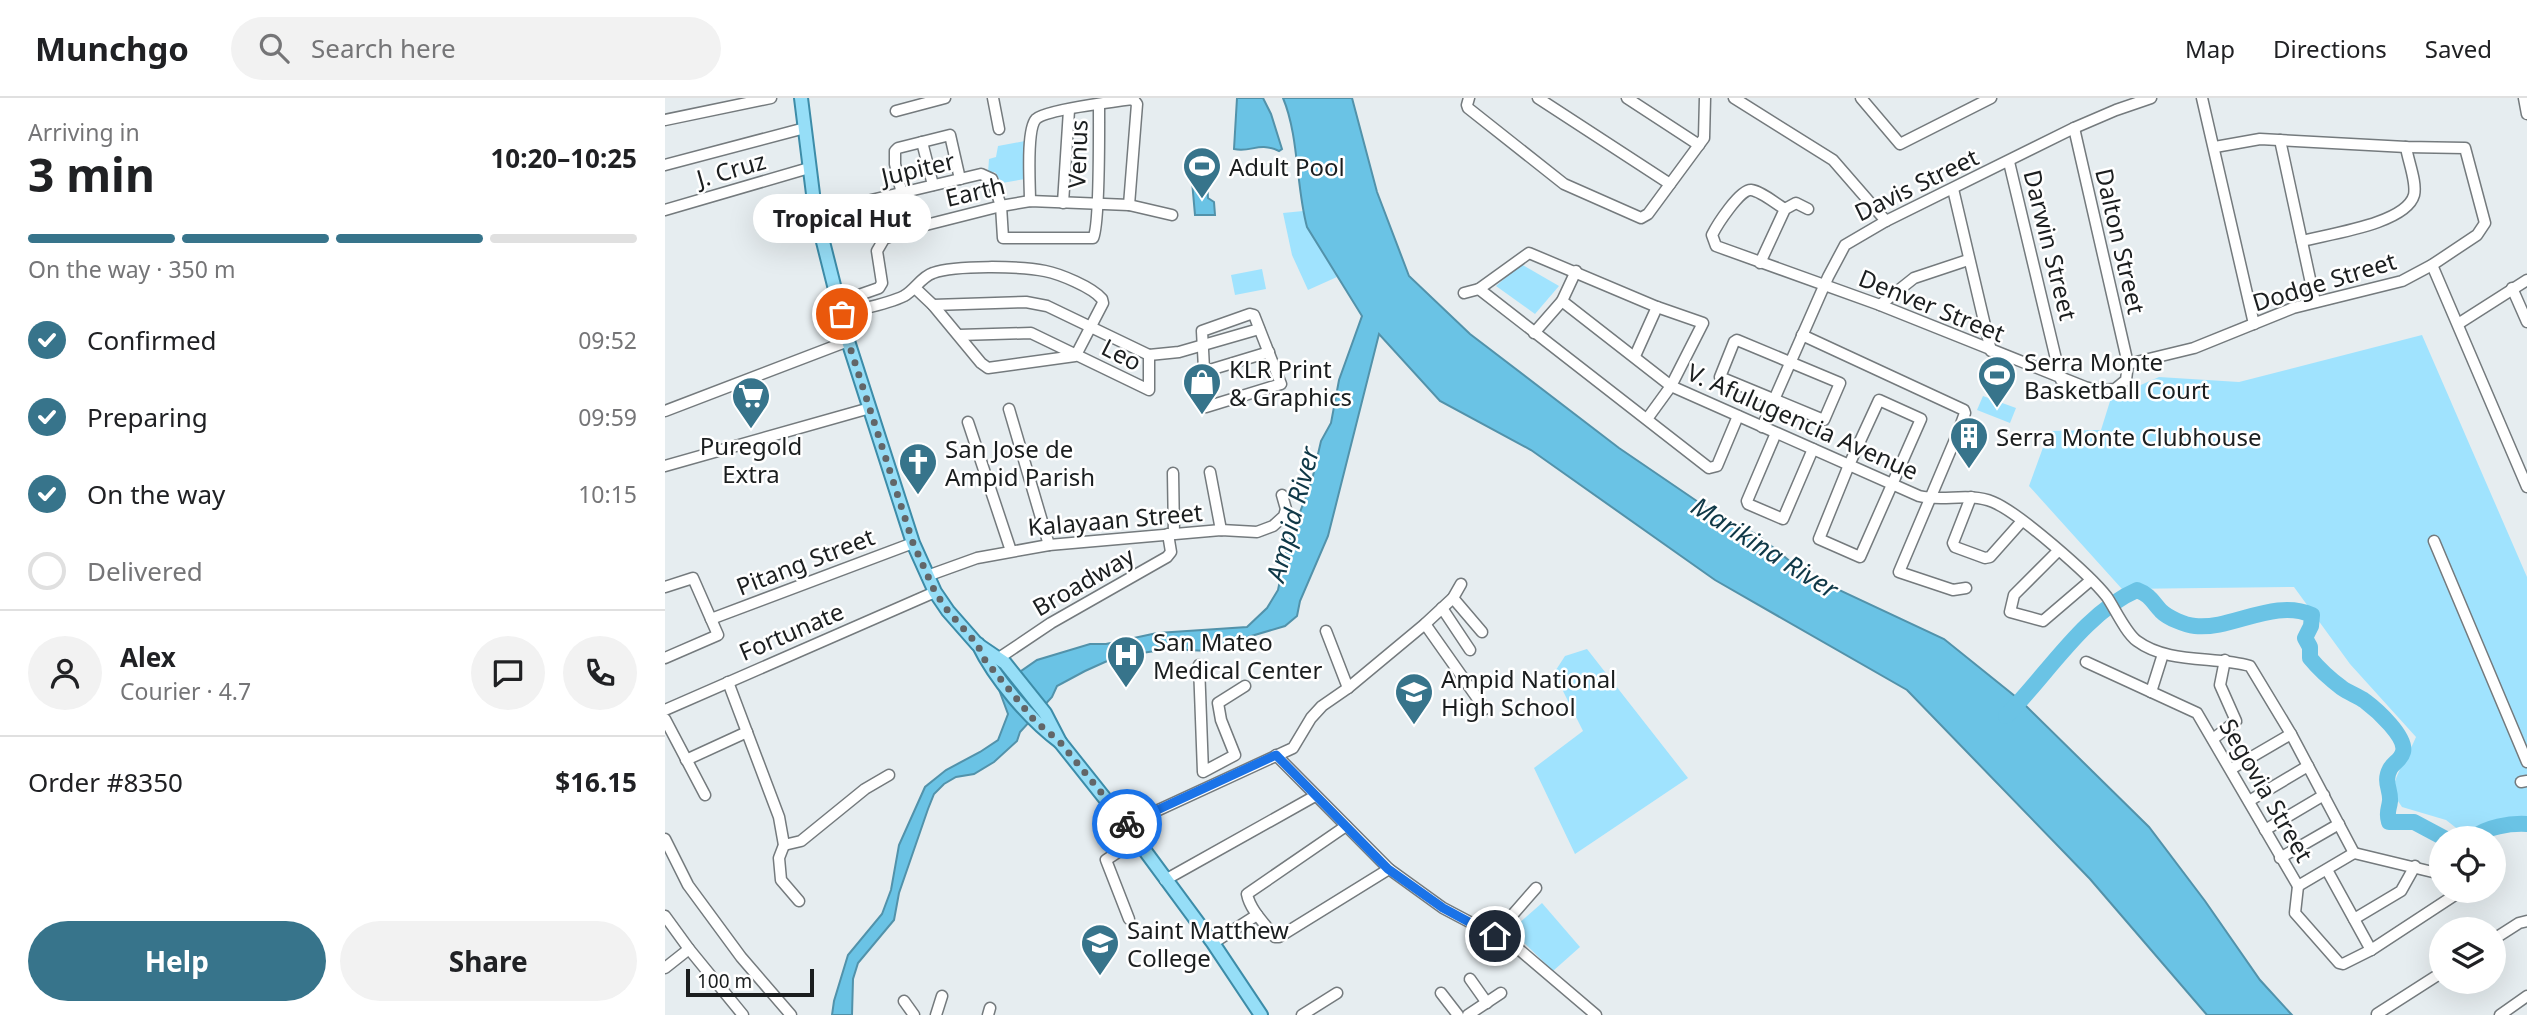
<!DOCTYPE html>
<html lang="en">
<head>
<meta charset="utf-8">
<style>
  :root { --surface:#fff; --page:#f2f2f2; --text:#202124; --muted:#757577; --line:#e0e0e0; --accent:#37748b }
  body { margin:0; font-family:"Noto Sans",sans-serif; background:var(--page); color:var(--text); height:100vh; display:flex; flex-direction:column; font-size:26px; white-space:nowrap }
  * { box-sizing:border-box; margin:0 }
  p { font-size:23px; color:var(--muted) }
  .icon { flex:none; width:38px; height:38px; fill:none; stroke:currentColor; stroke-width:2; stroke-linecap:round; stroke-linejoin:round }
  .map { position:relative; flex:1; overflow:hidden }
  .side { display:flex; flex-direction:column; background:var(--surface); width:665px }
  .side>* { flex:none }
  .buttons { position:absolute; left:1764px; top:728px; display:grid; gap:14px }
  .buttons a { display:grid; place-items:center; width:77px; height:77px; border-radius:50%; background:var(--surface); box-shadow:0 7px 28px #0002; font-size:35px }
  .scale { position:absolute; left:21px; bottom:18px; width:128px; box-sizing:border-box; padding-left:7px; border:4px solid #1b1e1f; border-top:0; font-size:19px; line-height:24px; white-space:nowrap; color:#1b1e1f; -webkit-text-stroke:5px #fff; paint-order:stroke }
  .pin { position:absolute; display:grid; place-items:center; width:60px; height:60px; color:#fff; margin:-30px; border:4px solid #fff; border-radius:50%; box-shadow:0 2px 7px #0007 }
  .courier { position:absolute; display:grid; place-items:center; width:70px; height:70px; margin:-35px; border:5px solid #1a73e8; border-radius:50%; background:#fff; color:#222; box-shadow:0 2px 9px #0007 }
  .bubble { position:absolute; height:49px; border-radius:24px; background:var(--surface); box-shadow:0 7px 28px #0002; font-size:23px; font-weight:700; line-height:49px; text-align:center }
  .summary em { font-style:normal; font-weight:700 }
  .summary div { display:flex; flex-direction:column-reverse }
  .summary { display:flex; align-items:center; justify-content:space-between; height:119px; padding:0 28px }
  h1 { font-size:46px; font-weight:700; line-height:52px }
  .bar { display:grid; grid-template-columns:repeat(4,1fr); gap:10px 7px; align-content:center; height:84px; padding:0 28px }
  .bar i { height:9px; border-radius:5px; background:var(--line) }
  .bar .current { background:var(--accent) }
  .bar p { grid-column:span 4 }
  .line { display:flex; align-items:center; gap:18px; padding:0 28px; border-top:2px solid var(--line) }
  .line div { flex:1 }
  .round { display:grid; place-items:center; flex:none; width:74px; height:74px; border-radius:37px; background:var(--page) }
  ol { padding:0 28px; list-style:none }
  li { display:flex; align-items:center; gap:21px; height:77px }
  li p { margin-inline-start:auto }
  li .icon { padding:7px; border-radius:50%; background:var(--accent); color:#fff; stroke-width:4 }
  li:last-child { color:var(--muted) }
  li i { width:38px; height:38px; border:4px solid var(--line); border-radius:50% }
  .button { display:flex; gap:14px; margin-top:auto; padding:14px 28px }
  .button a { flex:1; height:80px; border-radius:42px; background:var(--accent); color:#fff; font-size:28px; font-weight:700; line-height:80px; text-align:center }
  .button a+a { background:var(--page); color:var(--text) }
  header { display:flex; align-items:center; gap:42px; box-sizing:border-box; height:98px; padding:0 35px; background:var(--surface); border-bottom:2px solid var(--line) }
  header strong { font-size:33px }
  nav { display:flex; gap:38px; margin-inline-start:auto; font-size:24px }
  .search { width:490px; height:63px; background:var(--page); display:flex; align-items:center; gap:18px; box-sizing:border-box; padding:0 24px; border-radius:38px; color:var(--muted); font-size:26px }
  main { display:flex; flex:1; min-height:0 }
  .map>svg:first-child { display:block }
  .green { fill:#a0e3fe }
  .water { fill:#6ac3e5; stroke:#5292aa; stroke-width:2 }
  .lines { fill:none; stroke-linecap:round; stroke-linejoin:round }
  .river { stroke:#6ac3e5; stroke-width:16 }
  .minor-casing { stroke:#747a7d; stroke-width:13 }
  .major-casing { stroke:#3d8ca8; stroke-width:16 }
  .minor { stroke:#fff; stroke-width:10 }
  .major { stroke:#96def7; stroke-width:12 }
  .done { stroke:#626668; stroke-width:7; stroke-dasharray:0 12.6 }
  .route { stroke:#1a73e8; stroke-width:9 }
  .labels { text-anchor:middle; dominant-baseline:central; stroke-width:5; stroke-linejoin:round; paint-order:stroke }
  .street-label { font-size:24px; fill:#1b1e1f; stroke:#fff }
  .poi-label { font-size:24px; fill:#1b1e1f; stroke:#fff; text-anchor:start }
  .water-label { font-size:26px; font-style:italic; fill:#0f3847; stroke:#fff }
</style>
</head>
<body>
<header>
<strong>Munchgo</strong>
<div class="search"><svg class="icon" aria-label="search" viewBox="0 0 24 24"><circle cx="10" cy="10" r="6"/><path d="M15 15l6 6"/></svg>Search here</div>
<nav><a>Map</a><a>Directions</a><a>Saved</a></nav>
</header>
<main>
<section class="side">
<div class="summary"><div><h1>3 min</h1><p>Arriving in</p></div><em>10:20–10:25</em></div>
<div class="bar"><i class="current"></i><i class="current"></i><i class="current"></i><i></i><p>On the way · 350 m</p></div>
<ol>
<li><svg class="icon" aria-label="check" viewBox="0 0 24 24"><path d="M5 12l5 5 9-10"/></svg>Confirmed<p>09:52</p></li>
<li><svg class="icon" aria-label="check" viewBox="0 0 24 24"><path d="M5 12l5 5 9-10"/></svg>Preparing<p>09:59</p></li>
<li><svg class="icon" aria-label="check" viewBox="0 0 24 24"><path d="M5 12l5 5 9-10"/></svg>On the way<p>10:15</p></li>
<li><i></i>Delivered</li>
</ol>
<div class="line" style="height:126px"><a class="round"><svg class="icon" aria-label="person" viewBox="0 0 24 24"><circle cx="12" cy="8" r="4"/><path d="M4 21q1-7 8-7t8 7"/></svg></a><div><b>Alex</b><p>Courier · 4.7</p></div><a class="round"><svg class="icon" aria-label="chat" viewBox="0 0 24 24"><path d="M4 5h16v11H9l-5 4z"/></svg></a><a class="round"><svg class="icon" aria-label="phone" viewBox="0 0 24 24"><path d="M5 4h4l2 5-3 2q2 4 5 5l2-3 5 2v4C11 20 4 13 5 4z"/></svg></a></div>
<div class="line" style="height:91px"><div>Order #8350</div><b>$16.15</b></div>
<div class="button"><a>Help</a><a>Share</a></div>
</section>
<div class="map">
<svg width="1862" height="917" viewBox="0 0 1862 917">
  <rect width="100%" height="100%" fill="#e6edf0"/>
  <g class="green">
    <polygon points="360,43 360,81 337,85 330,74 323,75 324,61 331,59 333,48"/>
    <polygon points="638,113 642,129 672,179 643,192 627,157 618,115"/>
    <polygon points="856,166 894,188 870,216 831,188"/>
    <polygon points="597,171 601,191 570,197 566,177"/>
    <path d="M1757 237 1862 479V732L1799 736 1781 722 1737 709 1727 694C1731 674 1743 658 1751 639L1685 566 1629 489 1457 491 1364 388 1384 333 1436 332 1446 300 1494 279 1574 284Z"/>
    <polygon points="1318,298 1351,310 1345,325 1312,312"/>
    <polygon points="922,551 1023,680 910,756 869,670 918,633 889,575 900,558"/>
    <polygon points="877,805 915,849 888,873 846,832"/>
  </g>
  <g class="water">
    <path d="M572 0H598L606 16 617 51 614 53C593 43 587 55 569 51Z"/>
    <path d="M618 0H687L712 94 744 178 805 236 954 350 1042 410 1094 438 1142 477 1279 541 1356 603 1484 729 1540 803 1595 882 1627 917H1542L1425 781 1242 592 1050 482 866 352 775 303 714 236 663 438 635 503 632 518 620 528 583 539 575 545 568 543 543 553 503 551 451 559 420 573 392 588 387 599 355 634 352 643 329 664 309 676 291 679 279 686 269 696 263 711 234 795 229 822 193 865 188 881 187 917H167L169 903 183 857 217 816 226 792 234 747 260 689 281 672 315 654 333 642 343 616 333 589 372 562 425 546H441L492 535 582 529 602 510 613 492 622 449 647 382 656 343 666 325 674 282 697 218 642 129C631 89 634 38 618 0Z"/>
    <polygon points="527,83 542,83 543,100 549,104 550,117 530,117"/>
  </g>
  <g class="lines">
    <g class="river">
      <path d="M1341 618C1382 577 1419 515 1472 492 1485 497 1487 503 1496 513 1503 520 1520 527 1530 528 1567 532 1609 500 1647 517L1646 528 1640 540 1645 549V560C1654 571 1665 581 1677 590 1684 595 1693 598 1700 603 1712 612 1742 639 1738 654 1736 662 1728 665 1725 671 1718 684 1726 691 1725 703 1724 712 1721 714 1724 724H1749L1779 740"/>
      <path d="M1808 740C1821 729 1845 725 1862 726"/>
    </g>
    <defs>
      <g id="minor">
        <polyline points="328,0 334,31"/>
        <polyline points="804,0 802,7 803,10 899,86 976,120 983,116 1039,40 1040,0"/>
        <polyline points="873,0 1005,86"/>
        <polyline points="962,0 1034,47"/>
        <polyline points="1069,0 1168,62 1221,123"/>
        <polyline points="1196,0 1235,46 1326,0"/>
        <polyline points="1537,0 1589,226"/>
        <polyline points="1859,0 1862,16"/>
        <polyline points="231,13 280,0"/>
        <polyline points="0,22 106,0"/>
        <polyline points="1615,42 1650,204"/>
        <polyline points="257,44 268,87"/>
        <polyline points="1344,64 1396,282"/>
        <polyline points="0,67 140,30"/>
        <polyline points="1288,91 1326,253"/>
        <path d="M202 103 316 76 327 81 336 108 338 140H428C435 129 434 27 434 6"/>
        <path d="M365 103C365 86 361 32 371 21 380 12 452 3 468 1L472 6 464 107"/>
        <polyline points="398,105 404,12"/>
        <path d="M1120 111C1111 106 1096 93 1086 92 1075 91 1052 127 1047 137L1051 148 1215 207 1420 289 1432 292 1450 291 1461 282 1463 266 1409 30"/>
        <polyline points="0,112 144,70"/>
        <polyline points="245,131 230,66 230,53 233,50 285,37 295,81"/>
        <path d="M1637 143C1663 136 1741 126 1749 97 1752 84 1743 63 1741 49"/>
        <polyline points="1095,165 1120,111 1131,105 1143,111"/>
        <polyline points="1767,167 1862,389"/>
        <polyline points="250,190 268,207 316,265 323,270 410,258"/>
        <polyline points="1847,190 1862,224"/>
        <polyline points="814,191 1044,370 1052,368 1073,318"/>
        <polyline points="799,195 814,191 864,155 992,209 1038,225 1006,288 982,321"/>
        <path d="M897 203 1006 288 1254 398C1278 404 1304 394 1328 404 1353 414 1425 477 1442 499 1450 511 1461 535 1472 543 1503 566 1549 558 1585 568L1626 636 1689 755"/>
        <polyline points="174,204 214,190 217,185 212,153 219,141 245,131 336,108 365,103 464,107 507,117"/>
        <polyline points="268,207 361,204 382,208 484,257"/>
        <polyline points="1215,207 1249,180 1303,162"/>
        <path d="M177 216C197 210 221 207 239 198 250 192 256 179 268 175 290 167 356 168 380 173 395 176 427 189 437 201L438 205 411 257"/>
        <polygon points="585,216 589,217 616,286 541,309 537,233"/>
        <polyline points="1793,226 1862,182"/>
        <polyline points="869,235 897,203 911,173"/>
        <polyline points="294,237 366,235 484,292 484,257"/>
        <polyline points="1137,237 1299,312 1300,315 1292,337 1234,474 1288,492 1301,490"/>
        <polygon points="1072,242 1175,285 1159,322 1055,279 1069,244"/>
        <polyline points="484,257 514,254 594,231"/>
        <polyline points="970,258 992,209"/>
        <polyline points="1463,266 1529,250 1628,210 1737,183 1767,167 1812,137 1820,125 1800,50 1741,49 1595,41 1550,49"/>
        <polyline points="538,274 604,254"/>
        <polygon points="1214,302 1256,321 1195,459 1154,441 1184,367"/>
        <polyline points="344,311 384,447"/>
        <polyline points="0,313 183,243"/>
        <polyline points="303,324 346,453"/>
        <polyline points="1097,329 1163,179 1180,147 1221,123 1409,30 1451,12 1486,0"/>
        <polyline points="1111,335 1082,403 1083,406 1118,421 1148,351"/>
        <polyline points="0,368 205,310"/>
        <polyline points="545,374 556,432"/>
        <polyline points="508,375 509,436"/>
        <polyline points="1306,399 1288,445 1290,449 1320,460 1325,459 1357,423"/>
        <polyline points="1769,443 1862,664"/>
        <polyline points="1393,453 1349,497 1345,514 1378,523 1426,482"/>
        <polyline points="262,478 312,460 384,447 556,432 592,434 608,428 619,418 621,411 617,397"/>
        <polyline points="0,489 28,480 53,537 0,560"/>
        <polyline points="788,500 817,534"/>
        <polyline points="777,510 805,552"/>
        <polyline points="46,521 248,445"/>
        <polyline points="760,526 820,611"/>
        <polyline points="661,533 683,590"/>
        <polyline points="334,560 386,525 502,459 506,454 503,436"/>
        <polyline points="1421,564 1532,615 1633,788"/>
        <polyline points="534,567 538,674 570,657 556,622 553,605 580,588"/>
        <polyline points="63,584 114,719 119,747 114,760 116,782 134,803"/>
        <polyline points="1486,594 1498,556"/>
        <polyline points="0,612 270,494"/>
        <polyline points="0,621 40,697"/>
        <polyline points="1548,641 1571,623 1555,587 1560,562"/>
        <polyline points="611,657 724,771 778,810 850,848 931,917"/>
        <polyline points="21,662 82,634"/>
        <polyline points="1566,671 1626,636"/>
        <polyline points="1856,684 1862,683"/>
        <polyline points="1584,703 1643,668"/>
        <polyline points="461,727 628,650 646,620 657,608 683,590 760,526 788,500 796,486"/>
        <path d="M681 728 582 796C585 812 600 826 610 839H614L724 771"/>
        <polyline points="1600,732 1659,697"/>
        <polyline points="0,741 23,787 76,859 126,917"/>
        <polyline points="119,747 136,743 200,691 224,677"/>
        <polyline points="1689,755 1776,776"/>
        <polyline points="1615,760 1674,726"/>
        <polyline points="1662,772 1706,852"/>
        <polyline points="500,782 650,698"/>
        <polyline points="1633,788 1630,815 1674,865 1678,866 1706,852 1796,793"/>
        <polyline points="1633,788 1689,755"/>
        <polyline points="0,818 24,851 78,917"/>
        <polyline points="464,821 441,762 471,742"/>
        <polyline points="1689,821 1736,793 1750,768"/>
        <polyline points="829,838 871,790"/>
        <polyline points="1829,841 1854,825 1862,823"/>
        <polyline points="548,845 592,817"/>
        <polyline points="0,870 24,851"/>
        <polyline points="805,881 822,905"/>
        <polyline points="776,895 793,917"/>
        <polyline points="239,903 249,917"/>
        <polyline points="1712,916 1776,875"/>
        <polyline points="271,917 277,898"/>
        <polyline points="323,917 325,910"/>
        <polyline points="637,917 672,895"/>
        <polyline points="803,917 836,895"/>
        <polyline points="1835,917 1862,898"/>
      </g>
      <g id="major">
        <polyline points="136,0 150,112 183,243 248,445 270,494 283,513 312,546 340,565 380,615 395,644 461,727 548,845 596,917"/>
        <path d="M313 546C330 581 364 621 395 644"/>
      </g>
    </defs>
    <use href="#minor" class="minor-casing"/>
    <use href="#major" class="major-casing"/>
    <use href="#minor" class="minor"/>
    <use href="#major" class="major"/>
  </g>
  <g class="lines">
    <polyline class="done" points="177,216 183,243 248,445 270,494 283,513 312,546 320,562 370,623 395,644 462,726"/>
    <polyline class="route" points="462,726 611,657 723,771 778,810 830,838"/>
  </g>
  <defs>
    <symbol id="stadium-pin" viewBox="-11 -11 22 30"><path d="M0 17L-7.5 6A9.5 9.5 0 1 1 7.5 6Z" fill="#37748b" stroke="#fff"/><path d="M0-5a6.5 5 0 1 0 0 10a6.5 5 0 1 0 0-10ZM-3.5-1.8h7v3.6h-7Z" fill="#fff"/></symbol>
    <symbol id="shop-pin" viewBox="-11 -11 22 30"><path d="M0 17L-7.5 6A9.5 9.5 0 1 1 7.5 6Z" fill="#37748b" stroke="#fff"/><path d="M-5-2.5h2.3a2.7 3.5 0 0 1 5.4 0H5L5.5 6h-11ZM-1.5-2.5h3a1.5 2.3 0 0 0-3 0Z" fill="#fff"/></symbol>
    <symbol id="supermarket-pin" viewBox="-11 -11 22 30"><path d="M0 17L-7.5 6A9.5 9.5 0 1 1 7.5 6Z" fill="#37748b" stroke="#fff"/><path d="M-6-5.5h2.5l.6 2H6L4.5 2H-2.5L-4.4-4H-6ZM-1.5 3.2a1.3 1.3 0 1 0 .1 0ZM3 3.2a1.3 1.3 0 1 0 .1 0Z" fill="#fff"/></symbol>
    <symbol id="building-pin" viewBox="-11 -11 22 30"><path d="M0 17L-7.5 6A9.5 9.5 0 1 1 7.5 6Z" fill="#37748b" stroke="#fff"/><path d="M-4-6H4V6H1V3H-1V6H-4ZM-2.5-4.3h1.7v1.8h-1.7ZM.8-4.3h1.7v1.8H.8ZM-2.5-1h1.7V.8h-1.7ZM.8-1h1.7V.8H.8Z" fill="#fff"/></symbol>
    <symbol id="church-pin" viewBox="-11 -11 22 30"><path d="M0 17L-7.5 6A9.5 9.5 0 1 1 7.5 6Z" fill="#37748b" stroke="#fff"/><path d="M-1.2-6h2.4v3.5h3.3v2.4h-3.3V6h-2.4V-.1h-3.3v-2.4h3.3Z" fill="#fff"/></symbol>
    <symbol id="hospital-pin" viewBox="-11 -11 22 30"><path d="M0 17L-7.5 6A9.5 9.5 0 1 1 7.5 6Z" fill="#37748b" stroke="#fff"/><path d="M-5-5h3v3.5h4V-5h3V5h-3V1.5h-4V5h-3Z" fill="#fff"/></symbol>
    <symbol id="school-pin" viewBox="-11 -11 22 30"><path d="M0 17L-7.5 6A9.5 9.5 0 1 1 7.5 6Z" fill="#37748b" stroke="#fff"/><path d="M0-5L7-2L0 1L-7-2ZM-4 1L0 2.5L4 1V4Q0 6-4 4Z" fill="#fff"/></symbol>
    <symbol id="university-pin" viewBox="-11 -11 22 30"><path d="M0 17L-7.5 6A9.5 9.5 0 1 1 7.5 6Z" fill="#37748b" stroke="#fff"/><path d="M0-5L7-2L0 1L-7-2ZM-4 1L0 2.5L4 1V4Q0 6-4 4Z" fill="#fff"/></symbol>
  </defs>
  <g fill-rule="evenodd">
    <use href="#stadium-pin" x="515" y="46" width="44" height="60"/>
    <use href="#stadium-pin" x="1310" y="255" width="44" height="60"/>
    <use href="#shop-pin" x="515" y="262" width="44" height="60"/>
    <use href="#supermarket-pin" x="64" y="276" width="44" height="60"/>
    <use href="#building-pin" x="1282" y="316" width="44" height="60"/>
    <use href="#church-pin" x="231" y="342" width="44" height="60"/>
    <use href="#hospital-pin" x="439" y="535" width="44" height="60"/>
    <use href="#school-pin" x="727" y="572" width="44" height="60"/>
    <use href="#university-pin" x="413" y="823" width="44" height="60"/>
  </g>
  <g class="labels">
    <g class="street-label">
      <text transform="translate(412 56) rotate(-88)">Venus</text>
      <text transform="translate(253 70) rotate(-13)">Jupiter</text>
      <text transform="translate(66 71) rotate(-16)">J. Cruz</text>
      <text transform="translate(1251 86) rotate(-26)">Davis Street</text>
      <text transform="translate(310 93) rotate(-13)">Earth</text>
      <text transform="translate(1456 143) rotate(77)">Dalton Street</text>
      <text transform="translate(1386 147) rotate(76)">Darwin Street</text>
      <text transform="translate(1659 183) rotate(-17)">Dodge Street</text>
      <text transform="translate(1267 207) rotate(22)">Denver Street</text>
      <text transform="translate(457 256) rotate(27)">Leo</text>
      <text transform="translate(1138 323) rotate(24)">V. Afulugencia Avenue</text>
      <text transform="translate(450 421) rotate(-5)">Kalayaan Street</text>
      <text transform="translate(140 463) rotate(-21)">Pitang Street</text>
      <text transform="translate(418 483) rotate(-30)">Broadway</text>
      <text transform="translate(126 533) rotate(-23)">Fortunate</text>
      <text transform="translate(1602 692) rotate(60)">Segovia Street</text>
    </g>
    <g class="poi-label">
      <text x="564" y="68">Adult Pool</text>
      <text x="1359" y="263">Serra Monte<tspan x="1359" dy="28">Basketball Court</tspan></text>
      <text x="564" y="270">KLR Print<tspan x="564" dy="28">&amp; Graphics</tspan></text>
      <text x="1331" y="338">Serra Monte Clubhouse</text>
      <text x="86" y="347" text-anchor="middle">Puregold<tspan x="86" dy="28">Extra</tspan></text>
      <text x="280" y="350">San Jose de<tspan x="280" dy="28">Ampid Parish</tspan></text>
      <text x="488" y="543">San Mateo<tspan x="488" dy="28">Medical Center</tspan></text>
      <text x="776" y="580">Ampid National<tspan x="776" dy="28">High School</tspan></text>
      <text x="462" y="831">Saint Matthew<tspan x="462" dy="28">College</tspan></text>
    </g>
    <g class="water-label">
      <text transform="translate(627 416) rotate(-75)">Ampid River</text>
      <text transform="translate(1100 449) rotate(32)">Marikina River</text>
    </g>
  </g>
</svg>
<div class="buttons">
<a><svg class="icon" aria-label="locate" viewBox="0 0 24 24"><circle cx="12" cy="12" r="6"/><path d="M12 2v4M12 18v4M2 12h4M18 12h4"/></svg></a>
<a><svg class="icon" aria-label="layers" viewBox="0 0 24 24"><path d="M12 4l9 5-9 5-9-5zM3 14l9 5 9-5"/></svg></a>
</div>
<div class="scale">100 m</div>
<div class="pin" style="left:177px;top:216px;background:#ea580c"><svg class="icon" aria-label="bag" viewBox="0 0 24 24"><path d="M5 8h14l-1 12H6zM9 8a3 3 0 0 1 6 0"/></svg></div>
<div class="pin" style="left:830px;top:838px;background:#1f2937"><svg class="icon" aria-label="home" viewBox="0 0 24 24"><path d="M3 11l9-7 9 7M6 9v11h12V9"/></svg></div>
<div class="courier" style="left:462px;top:726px"><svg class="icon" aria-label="bike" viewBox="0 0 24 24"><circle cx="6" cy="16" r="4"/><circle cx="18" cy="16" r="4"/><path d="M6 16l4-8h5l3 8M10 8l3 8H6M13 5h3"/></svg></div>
<div class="bubble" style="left:88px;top:96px;width:178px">Tropical Hut</div>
</div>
</main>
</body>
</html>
